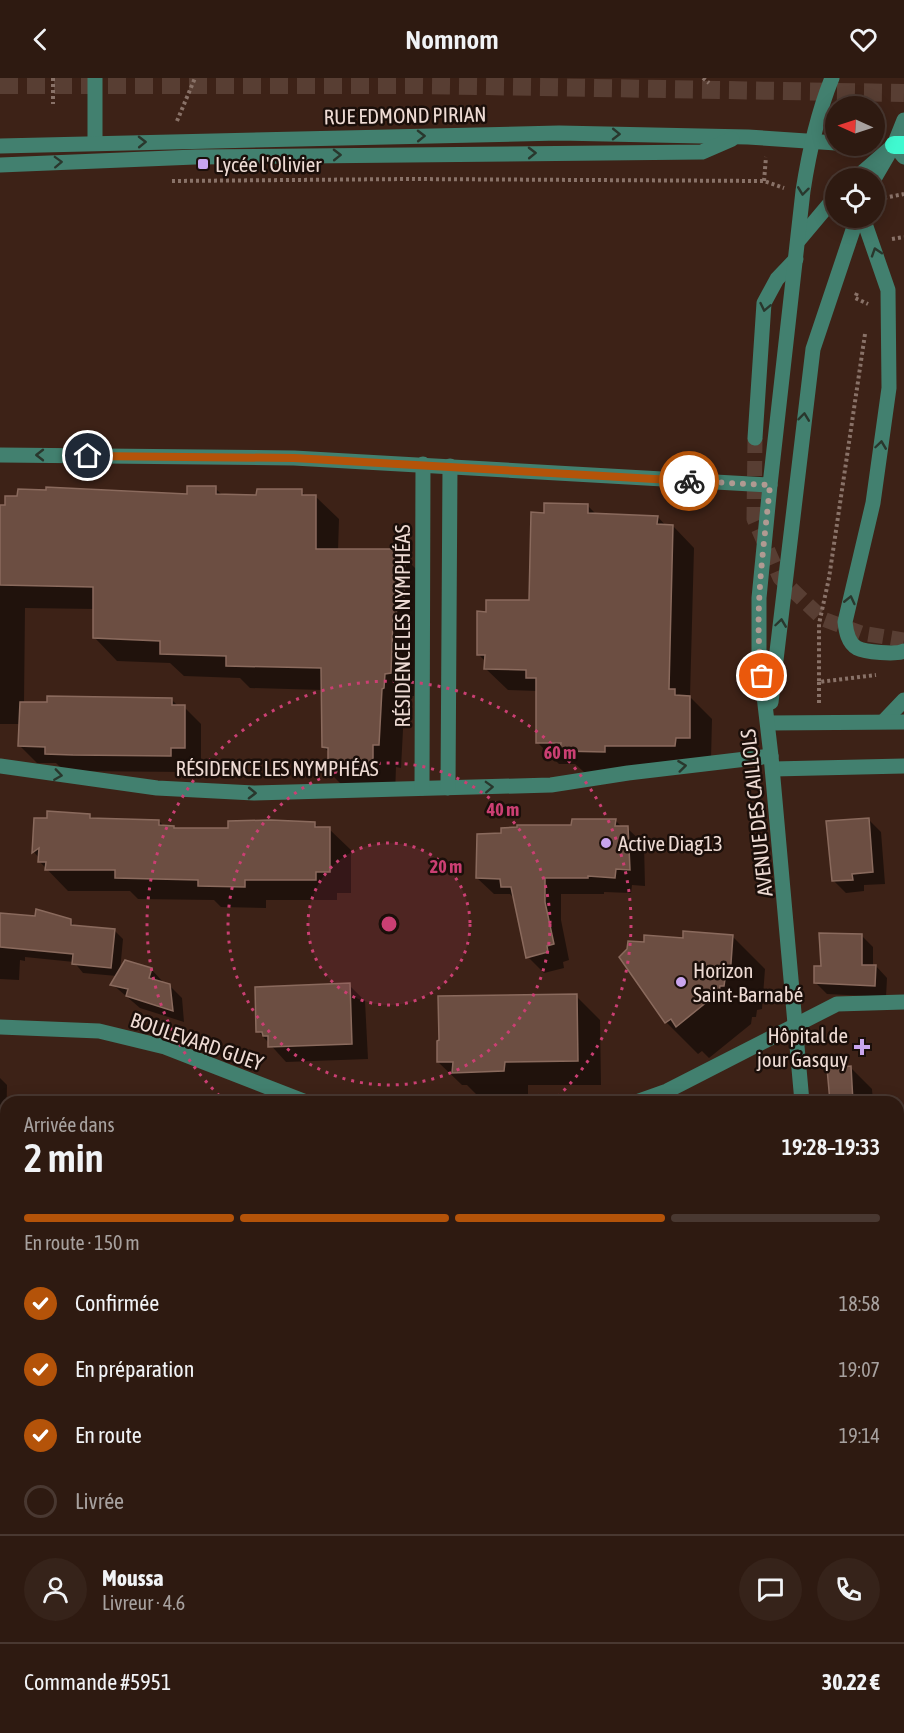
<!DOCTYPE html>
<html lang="fr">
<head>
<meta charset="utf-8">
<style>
  :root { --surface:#2e1a11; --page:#36231a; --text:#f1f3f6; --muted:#a7a19f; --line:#493831; --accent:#b45309 }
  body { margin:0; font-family:"Asap Condensed",sans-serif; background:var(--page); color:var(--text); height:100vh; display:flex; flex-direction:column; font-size:22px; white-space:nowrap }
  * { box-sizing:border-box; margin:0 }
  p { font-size:20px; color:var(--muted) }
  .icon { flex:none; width:33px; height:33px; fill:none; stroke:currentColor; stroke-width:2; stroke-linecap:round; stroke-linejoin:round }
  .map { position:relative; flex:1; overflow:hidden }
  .sheet { position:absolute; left:0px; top:1018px; width:904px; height:638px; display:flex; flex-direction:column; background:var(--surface); border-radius:18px 18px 0 0; box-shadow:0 3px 15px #0003,0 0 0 2px var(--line) }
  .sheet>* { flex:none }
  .needle { width:39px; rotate:273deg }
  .tools { position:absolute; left:825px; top:18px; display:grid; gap:12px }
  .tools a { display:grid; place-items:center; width:60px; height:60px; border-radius:50%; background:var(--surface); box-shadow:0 3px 15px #0003,0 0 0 2px var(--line); font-size:30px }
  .pin { position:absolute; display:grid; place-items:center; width:51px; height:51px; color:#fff; margin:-26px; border:3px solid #fff; border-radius:50%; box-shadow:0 2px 6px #0007 }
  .courier { position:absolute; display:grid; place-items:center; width:60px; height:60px; margin:-30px; border:4px solid #b45309; border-radius:50%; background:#fff; color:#222; box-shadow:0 2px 8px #0007 }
  .summary em { font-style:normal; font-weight:600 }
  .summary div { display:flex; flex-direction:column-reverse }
  .summary { display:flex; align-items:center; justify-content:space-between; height:102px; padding:0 24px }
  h1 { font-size:39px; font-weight:600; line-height:45px }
  .bar { display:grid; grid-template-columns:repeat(4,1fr); gap:9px 6px; align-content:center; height:72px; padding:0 24px }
  .bar i { height:8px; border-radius:4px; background:var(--line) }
  .bar .on { background:var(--accent) }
  .bar p { grid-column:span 4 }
  .line { display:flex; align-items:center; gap:15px; padding:0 24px; border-top:2px solid var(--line) }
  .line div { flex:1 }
  .round { display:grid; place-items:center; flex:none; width:63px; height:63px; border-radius:32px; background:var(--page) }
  ol { padding:0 24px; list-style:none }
  li { display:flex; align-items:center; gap:18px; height:66px }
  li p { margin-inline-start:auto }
  li .icon { padding:6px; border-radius:50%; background:var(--accent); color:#fff; stroke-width:4 }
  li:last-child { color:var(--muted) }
  li i { width:33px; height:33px; border:3px solid var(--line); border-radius:50% }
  header { display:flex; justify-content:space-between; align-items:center; height:78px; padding:0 24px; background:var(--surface); font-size:27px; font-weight:600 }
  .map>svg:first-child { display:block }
  .shadow { fill:#0007 }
  .building { fill:#6c4e42; stroke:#8a6a5d; stroke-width:1.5 }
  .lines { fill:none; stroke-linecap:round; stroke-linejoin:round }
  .minor-tunnel { stroke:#583e33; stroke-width:15; stroke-dasharray:15 8; stroke-linecap:butt }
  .highway-tunnel { stroke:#583e33; stroke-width:18; stroke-dasharray:18 9; stroke-linecap:butt }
  .path { stroke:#897268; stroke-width:4; stroke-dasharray:3 3; stroke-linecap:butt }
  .minor { stroke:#42806f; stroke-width:15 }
  .highway { stroke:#40f9d0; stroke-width:18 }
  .oneway { stroke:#29372d }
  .done { stroke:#b09a92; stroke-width:6; stroke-dasharray:0 10.8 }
  .route { stroke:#b45309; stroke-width:8 }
  .ring { fill:none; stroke:#cb3f73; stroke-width:3; stroke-dasharray:3 6 }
  .poi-dot { fill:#c9a5ee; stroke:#1b0f0a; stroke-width:2 }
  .labels { text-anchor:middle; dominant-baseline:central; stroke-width:5; stroke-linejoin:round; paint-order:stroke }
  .street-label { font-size:21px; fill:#eedbd4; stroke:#1b0f0a }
  .poi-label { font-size:21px; fill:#eedbd4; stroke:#1b0f0a; text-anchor:start }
  .centre { fill:#cb3f73; stroke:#1b0f0a; stroke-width:3 }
  .ring-label { font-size:18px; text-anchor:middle; font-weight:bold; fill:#cb3f73; stroke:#1b0f0a; stroke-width:5; stroke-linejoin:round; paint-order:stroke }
</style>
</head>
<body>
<header><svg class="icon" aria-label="back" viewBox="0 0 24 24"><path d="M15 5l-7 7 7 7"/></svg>Nomnom<svg class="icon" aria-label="heart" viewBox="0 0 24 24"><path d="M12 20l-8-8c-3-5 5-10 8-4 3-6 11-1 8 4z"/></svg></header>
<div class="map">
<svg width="904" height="1655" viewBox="0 0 904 1655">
  <rect width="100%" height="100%" fill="#3d2217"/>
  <g class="shadow">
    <polygon points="215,410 223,418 258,418 301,413 307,419 316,419 339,441 338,473 397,472 420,495 414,618 407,618 406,633 404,633 401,690 396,689 395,716 352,717 329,694 330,675 323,669 323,612 250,610 240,600 184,598 170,585 117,583 95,560 95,531 25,530 24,625 171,621 179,629 184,629 201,646 201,687 188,686 187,694 64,693 56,685 37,685 20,668 21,646 0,646 0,428 188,417"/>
    <polygon points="588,428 597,437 658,439 666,448 673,448 694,470 690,619 712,641 711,682 626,695 584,694 575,686 559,686 538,665 538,613 508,612 486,591 486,584 478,576 487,535 531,523 546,436"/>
    <polygon points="90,738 94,742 159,743 165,749 175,751 229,751 314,745 319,750 329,751 351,772 351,815 337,815 337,822 266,822 266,830 221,829 214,822 138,821 130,813 68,813 40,784 40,781 34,774 35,742"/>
    <polygon points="868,741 881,754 885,806 864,807 864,813 846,815 834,803"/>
    <polygon points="615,742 622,749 627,750 644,766 645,808 632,807 631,815 604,814 604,816 561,816 561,842 569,882 563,884 564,890 544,895 528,879 515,821 510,816 494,816 477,800 573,749"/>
    <polygon points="0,837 70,843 76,849 114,852 123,861 120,893 151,891 163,904 163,906 169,907 182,920 184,944 140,930 112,906 117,898 83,895 74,884 25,879 25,883 20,882 19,902 0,901"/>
    <polygon points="861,857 873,869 873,888 876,888 887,900 886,919 827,916 815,904 823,890"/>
    <polygon points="733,859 765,891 762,931 757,932 756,939 752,939 751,946 709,980 702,973 698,976 666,944 646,865"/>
    <polygon points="349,907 365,923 368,981 286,984 258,953"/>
    <polygon points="576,918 600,942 601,1007 528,1007 528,1016 478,1018 467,1007 462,1007 438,984"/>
    <polygon points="850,989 872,1011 873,1024 831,1024 829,991"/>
    <polygon points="0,1000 7,1007 6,1054 0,1054"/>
    <polygon points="898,1062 904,1067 904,1494 898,1494"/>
    <polygon points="6,1193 6,1230 0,1239 0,1204"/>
    <polygon points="6,1235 6,1262 0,1271 0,1244"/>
    <polygon points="6,1298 6,1378 0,1380 0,1300"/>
    <polygon points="6,1509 6,1598 3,1599 0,1596 0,1511"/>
    <polygon points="898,1529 904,1529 904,1655 876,1655 876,1650 898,1650"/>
    <polygon points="359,1650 423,1650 424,1655 359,1655"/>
    <rect x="495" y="1650" width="56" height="5"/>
  </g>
  <g class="building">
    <polygon points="187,408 216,408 216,416 256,417 257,411 302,411 302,417 316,417 316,471 397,471 397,484 405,484 404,528 397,528 396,540 393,540 391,595 385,596 384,610 382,611 379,667 373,667 373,693 328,694 328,670 322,669 321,590 226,588 226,578 160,576 160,563 93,560 93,509 0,507 0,427 5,427 5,418 17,418 18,411 46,412 46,409 187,416"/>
    <polygon points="544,425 588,426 588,435 658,438 657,446 673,447 669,611 675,611 675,617 690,618 690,660 676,660 675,668 605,668 605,674 560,673 561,665 536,665 536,600 526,600 526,592 484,591 485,577 477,577 477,533 486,534 486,522 529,522 531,434 544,435"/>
    <polygon points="47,618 172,620 172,627 185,627 185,670 171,670 171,678 73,677 45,676 45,669 18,668 20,624 47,624"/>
    <polygon points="47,733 90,736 90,740 159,742 159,747 174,748 174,750 228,750 228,743 271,742 315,744 315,749 330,749 330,794 316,794 316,802 245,802 245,809 198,808 198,802 115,800 115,792 45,792 46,784 38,784 39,770 32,775 34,740 47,740"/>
    <polygon points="869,740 873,794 852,796 853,802 832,803 826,743"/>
    <polygon points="572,741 616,741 615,748 628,748 630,792 616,791 615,800 588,798 588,800 545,800 545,824 554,866 547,868 548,874 526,880 511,809 501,809 500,801 476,800 477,756 501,755 501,750 517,749 517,747 571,747"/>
    <polygon points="36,831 71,841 71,847 115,851 111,890 72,886 73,876 0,869 0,835 35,838"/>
    <polygon points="683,853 733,857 730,899 725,901 724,908 720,908 719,914 676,949 671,941 665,945 619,879 627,871 628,863 644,864 644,857 683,860"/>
    <polygon points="819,855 862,856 862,887 876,887 875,908 814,905 814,888 821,888"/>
    <polygon points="125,882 152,890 149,900 170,906 173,933 126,918 128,911 110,907"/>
    <polygon points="350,905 352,966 268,969 268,958 263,958 262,954 256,954 255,909"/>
    <polygon points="577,916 578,983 505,984 504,993 452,995 453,984 437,984 437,963 439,962 438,918"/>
    <polygon points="851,988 853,1024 830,1024 827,990"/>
  </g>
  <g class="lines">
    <polyline class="minor-tunnel" points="755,360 754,441 780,500 823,541 861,555 904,562"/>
    <polyline class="highway-tunnel" points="0,7 418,7 904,15"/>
    <g class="path">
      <polyline points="53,0 53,26"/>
      <polyline points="703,0 709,5"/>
      <polyline points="177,43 195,0"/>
      <polyline points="172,103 410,101 764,103 784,110"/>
      <polyline points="764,103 766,79"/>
      <polyline points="884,120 904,116"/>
      <polyline points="892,161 904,159"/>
      <polyline points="857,215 855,220 868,226"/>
      <polyline points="865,256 829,500 819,546 819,604 876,597"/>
      <polyline points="819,604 819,626"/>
    </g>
    <g class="minor">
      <polyline points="95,65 95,0"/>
      <polyline points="894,67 904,79"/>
      <polyline points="0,68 559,55 748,59 836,65"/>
      <polyline points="0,87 195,79 702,74 732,61"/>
      <polyline points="856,100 894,67 904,42"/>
      <polyline points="874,101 888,77"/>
      <path d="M863 140 888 212 889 310 873 425 845 544C846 553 848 565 857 570 865 574 896 577 904 573"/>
      <polyline points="799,162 836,118"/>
      <polyline points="755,360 764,225 777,201 796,181"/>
      <polyline points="0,377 294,380 770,407"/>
      <polyline points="771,624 813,271 857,140"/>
      <polyline points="884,643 904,622"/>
      <polyline points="768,645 904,644"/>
      <polyline points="0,688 157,710 254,715 551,707 628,695 771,678"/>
      <polyline points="773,691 904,688"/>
      <polyline points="422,710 423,386"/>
      <polyline points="448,710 450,388"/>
      <polyline points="0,949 99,953 165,969 306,1024"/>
      <polyline points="636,1024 667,1013 837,926 904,924"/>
      <path d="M802 1024 771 678 759 575V520L770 407 803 113C809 74 817 37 832 0"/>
      <polyline points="0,1274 6,1271"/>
      <polyline points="0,1491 6,1488"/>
      <polyline points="459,1650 459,1655"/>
      <polyline points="601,1650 601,1655"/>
      <polyline points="846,1650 847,1655"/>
    </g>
    <polyline class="highway" points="894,67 904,67"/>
  </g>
  <defs><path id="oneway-chevron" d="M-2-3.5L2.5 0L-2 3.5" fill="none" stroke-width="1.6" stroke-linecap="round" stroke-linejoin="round" transform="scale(1.5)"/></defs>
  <g class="oneway">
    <use href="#oneway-chevron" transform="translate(616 56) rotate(1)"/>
    <use href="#oneway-chevron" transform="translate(421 58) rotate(-1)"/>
    <use href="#oneway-chevron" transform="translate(142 64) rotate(-1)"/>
    <use href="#oneway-chevron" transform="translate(532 75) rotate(-1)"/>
    <use href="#oneway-chevron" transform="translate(337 77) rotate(-1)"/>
    <use href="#oneway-chevron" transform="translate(58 84) rotate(-2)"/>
    <use href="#oneway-chevron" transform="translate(803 113) rotate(97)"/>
    <use href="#oneway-chevron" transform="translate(876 174) rotate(-108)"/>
    <use href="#oneway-chevron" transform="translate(765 229) rotate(102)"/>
    <use href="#oneway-chevron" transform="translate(804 339) rotate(-83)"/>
    <use href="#oneway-chevron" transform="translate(881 367) rotate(-82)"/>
    <use href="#oneway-chevron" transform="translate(40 377) rotate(-180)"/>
    <use href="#oneway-chevron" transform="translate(850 522) rotate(-77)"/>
    <use href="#oneway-chevron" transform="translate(781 545) rotate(-82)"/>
    <use href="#oneway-chevron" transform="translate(682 688) rotate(-7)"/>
    <use href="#oneway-chevron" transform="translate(58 697) rotate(8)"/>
    <use href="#oneway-chevron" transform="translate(489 709) rotate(-2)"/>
    <use href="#oneway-chevron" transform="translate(252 715) rotate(1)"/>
  </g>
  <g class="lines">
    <path class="done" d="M689 403 770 407C764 470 753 535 762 598"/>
    <polyline class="route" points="88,378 294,380 689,403"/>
  </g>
  <circle cx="389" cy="846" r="81" fill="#cb3f73" fill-opacity=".12"/>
  <g class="ring">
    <circle cx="389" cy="846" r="81"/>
    <circle cx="389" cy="846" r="161"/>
    <path d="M226 1024A242 242 0 1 1 552 1024"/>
  </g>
  <g class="poi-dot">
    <rect x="197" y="80" width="12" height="12" rx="3"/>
    <circle cx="606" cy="765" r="6"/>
    <circle cx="681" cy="904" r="6"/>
    <path d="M859 960h6v6h6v6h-6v6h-6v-6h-6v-6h6z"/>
  </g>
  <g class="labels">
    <g class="street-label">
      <text transform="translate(405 37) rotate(-1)">RUE EDMOND PIRIAN</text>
      <text transform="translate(402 548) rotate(-90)">RÉSIDENCE LES NYMPHÉAS</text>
      <text x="277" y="690">RÉSIDENCE LES NYMPHÉAS</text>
      <text transform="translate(756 735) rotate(-96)">AVENUE DES CAILLOLS</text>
      <text transform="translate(197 963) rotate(19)">BOULEVARD GUEY</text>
    </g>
    <g class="poi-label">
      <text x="215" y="86">Lycée l'Olivier</text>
      <text x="618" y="765">Active Diag13</text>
      <text x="693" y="892">Horizon<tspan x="693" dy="24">Saint-Barnabé</tspan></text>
      <text x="848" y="957" text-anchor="end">Hôpital de<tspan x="848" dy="24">jour Gasquy</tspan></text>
    </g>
  </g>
  <circle cx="389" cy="846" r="9" class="centre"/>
  <g class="ring-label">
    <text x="560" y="681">60 m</text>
    <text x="503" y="738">40 m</text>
    <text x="446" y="795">20 m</text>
  </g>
</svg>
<div class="tools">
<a><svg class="needle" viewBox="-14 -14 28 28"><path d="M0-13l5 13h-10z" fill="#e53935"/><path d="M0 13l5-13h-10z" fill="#a7a19f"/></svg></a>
<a><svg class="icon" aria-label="locate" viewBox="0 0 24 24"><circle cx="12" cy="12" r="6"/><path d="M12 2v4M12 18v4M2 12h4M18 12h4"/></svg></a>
</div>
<div class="pin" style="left:762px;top:598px;background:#ea580c"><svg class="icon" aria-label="bag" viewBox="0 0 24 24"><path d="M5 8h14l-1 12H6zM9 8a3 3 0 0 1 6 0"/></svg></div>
<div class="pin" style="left:88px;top:378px;background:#1f2937"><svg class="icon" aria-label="home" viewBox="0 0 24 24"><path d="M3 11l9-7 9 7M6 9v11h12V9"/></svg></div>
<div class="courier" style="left:689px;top:403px"><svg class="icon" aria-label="bike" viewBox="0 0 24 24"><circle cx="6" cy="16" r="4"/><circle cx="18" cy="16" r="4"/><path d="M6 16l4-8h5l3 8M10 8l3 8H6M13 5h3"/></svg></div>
<section class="sheet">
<div class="summary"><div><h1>2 min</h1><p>Arrivée dans</p></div><em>19:28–19:33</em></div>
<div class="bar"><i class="on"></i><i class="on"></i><i class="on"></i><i></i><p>En route · 150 m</p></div>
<ol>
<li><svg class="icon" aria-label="check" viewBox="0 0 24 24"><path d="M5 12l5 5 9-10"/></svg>Confirmée<p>18:58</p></li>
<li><svg class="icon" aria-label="check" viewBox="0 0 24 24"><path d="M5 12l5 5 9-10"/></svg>En préparation<p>19:07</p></li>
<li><svg class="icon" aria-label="check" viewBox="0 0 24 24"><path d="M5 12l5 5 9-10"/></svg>En route<p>19:14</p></li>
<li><i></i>Livrée</li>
</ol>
<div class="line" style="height:108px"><a class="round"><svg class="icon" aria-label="person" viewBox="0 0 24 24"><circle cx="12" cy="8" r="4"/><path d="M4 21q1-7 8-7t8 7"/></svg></a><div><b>Moussa</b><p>Livreur · 4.6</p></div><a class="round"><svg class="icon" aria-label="chat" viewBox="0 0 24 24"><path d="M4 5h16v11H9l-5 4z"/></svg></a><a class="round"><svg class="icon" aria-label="phone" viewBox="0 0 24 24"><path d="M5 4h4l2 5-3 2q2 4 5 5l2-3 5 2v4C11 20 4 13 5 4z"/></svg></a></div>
<div class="line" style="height:78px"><div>Commande #5951</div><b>30.22 €</b></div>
</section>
</div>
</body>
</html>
